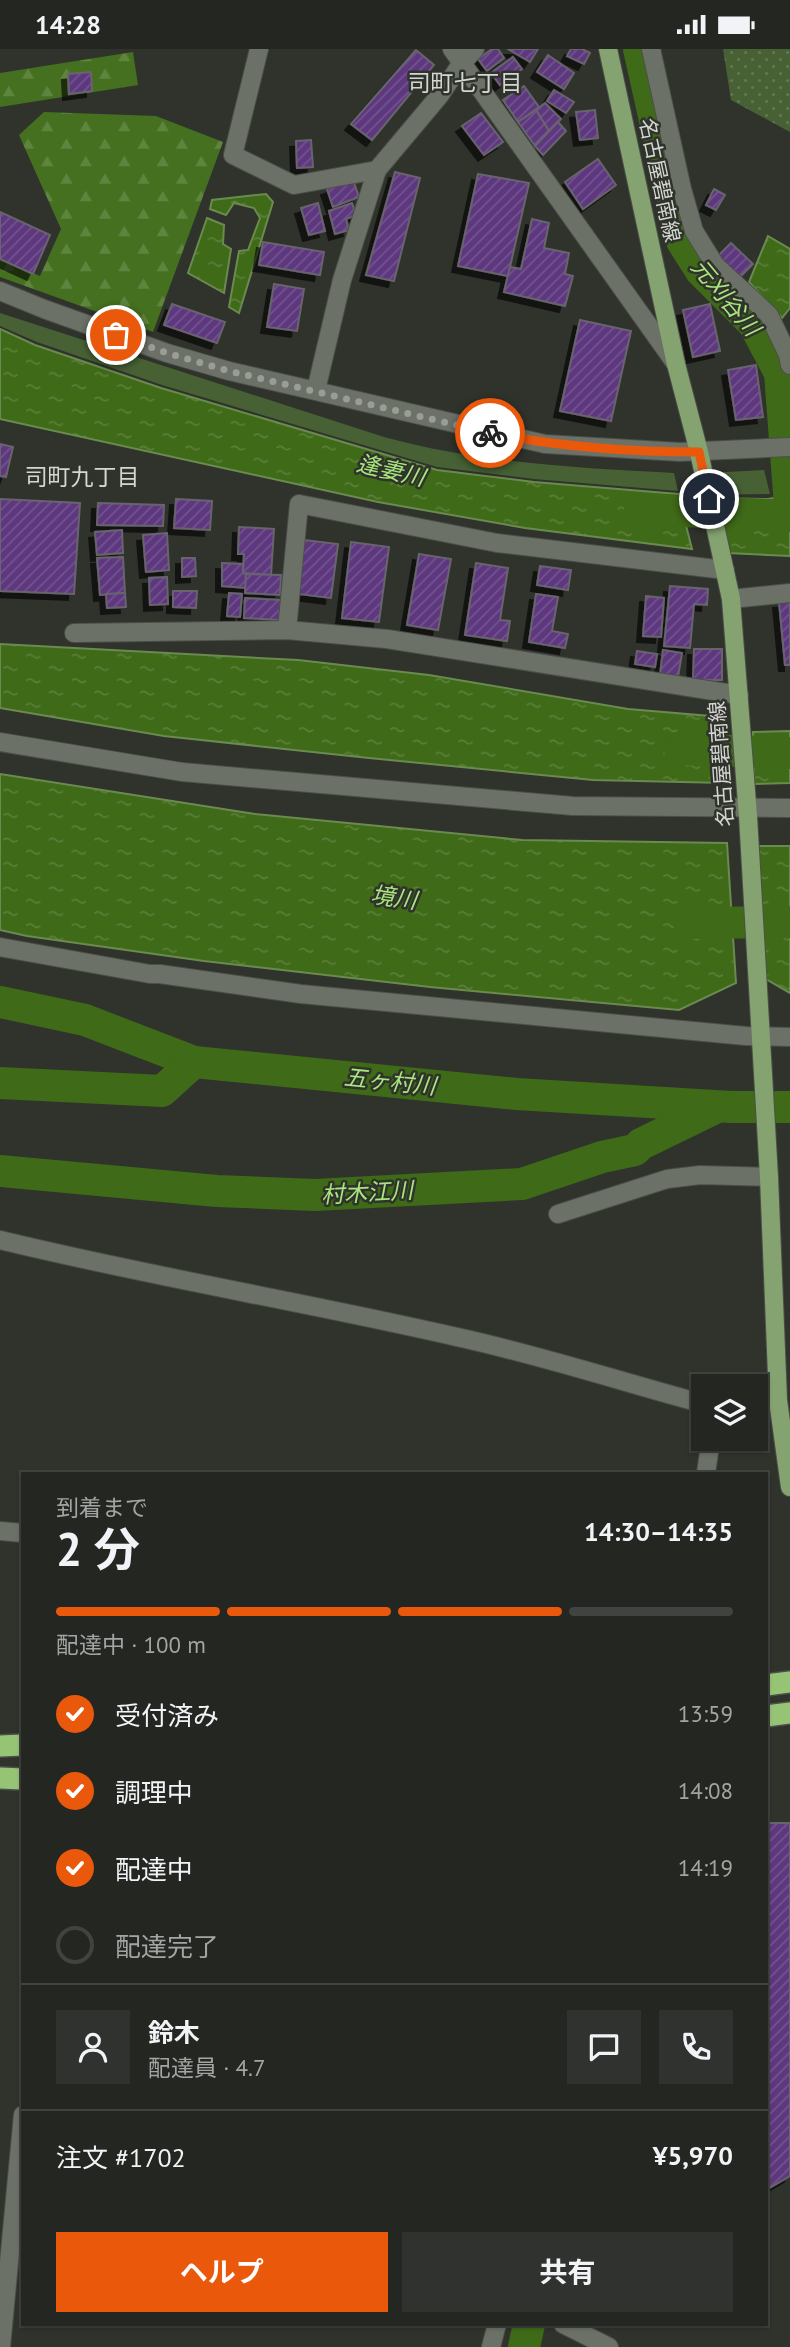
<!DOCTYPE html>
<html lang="ja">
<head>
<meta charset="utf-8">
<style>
  :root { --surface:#232621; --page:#2f322e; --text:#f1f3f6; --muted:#a3a5a5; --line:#40433f; --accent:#ea580c }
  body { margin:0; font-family:"PT Sans","Noto Sans JP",sans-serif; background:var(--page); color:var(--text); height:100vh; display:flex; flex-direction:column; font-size:26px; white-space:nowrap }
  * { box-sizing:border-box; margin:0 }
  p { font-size:23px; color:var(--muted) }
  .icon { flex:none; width:38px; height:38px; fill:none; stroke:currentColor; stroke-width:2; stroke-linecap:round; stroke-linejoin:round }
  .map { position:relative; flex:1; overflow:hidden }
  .details { position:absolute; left:21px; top:1423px; width:747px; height:854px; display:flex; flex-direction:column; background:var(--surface); border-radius:0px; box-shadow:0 2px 5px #0004,0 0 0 2px var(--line) }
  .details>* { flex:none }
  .tools { position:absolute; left:691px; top:1325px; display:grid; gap:14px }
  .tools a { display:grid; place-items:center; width:77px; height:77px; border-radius:0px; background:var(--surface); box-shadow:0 2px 5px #0004,0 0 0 2px var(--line); font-size:35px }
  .pin { position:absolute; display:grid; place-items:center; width:60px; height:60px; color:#fff; margin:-30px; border:4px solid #fff; border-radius:50%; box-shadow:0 2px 7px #0007 }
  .courier { position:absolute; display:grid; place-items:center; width:70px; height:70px; margin:-35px; border:5px solid #ea580c; border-radius:50%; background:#fff; color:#222; box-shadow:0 2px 9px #0007 }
  .summary em { font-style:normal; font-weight:700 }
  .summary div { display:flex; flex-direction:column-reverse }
  .summary { display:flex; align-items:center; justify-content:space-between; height:119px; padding:0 35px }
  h1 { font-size:46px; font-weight:700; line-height:52px }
  .bar { display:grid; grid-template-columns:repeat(4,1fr); gap:10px 7px; align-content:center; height:84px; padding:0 35px }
  .bar i { height:9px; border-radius:5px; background:var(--line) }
  .bar .active { background:var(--accent) }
  .bar p { grid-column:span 4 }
  .line { display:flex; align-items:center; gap:18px; padding:0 35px; border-top:2px solid var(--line) }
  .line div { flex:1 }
  .round { display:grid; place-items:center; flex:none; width:74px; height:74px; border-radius:0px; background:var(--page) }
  ol { padding:0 35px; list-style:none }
  li { display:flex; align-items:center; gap:21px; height:77px }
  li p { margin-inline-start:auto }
  li .icon { padding:7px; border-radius:50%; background:var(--accent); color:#fff; stroke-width:4 }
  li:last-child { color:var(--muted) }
  li i { width:38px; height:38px; border:4px solid var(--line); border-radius:50% }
  .cta { display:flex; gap:14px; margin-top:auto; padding:14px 35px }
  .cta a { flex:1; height:80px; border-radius:0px; background:var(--accent); color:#fff; font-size:28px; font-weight:700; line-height:80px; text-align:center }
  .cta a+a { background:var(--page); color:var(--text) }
  .status { display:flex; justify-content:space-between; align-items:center; height:49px; padding:0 35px; background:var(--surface); direction:ltr }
  .status svg { height:19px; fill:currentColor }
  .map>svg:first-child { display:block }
  .green { fill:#476134 }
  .forest { fill:url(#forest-firs) }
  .park { fill:url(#park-dots) }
  .water { fill:url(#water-ripples); stroke:#6b8a50; stroke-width:2 }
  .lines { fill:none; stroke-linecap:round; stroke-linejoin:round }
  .river { stroke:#3f6a18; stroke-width:32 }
  .building { fill:url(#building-hatch); stroke:#68646d; stroke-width:2; filter:url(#shadow) }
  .minor-casing { stroke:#4c4f49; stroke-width:20 }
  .major-casing { stroke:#4c4f49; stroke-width:20 }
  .highway-casing { stroke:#4c4f49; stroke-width:24 }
  .minor { stroke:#6c7168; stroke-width:18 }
  .major { stroke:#85a370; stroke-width:18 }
  .highway { stroke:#95c475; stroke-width:21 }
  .done { stroke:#9a9d97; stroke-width:7; stroke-dasharray:0 12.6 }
  .route { stroke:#ea580c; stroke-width:9 }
  .labels { text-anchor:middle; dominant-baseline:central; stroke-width:5; stroke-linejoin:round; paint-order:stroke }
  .street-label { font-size:21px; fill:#d3d6d1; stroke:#2f332c }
  .neighbourhood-label { font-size:23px; fill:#d3d6d1; stroke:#2f332c }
  .water-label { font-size:23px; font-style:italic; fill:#a9e67d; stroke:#2f332c }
</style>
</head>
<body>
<div class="status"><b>14:28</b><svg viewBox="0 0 49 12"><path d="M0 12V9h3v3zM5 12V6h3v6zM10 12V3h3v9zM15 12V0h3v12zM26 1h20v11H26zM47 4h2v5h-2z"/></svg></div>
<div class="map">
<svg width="790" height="2298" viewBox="0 0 790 2298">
  <defs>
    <pattern id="forest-firs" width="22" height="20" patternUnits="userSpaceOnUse" patternTransform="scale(1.75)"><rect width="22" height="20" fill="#44701f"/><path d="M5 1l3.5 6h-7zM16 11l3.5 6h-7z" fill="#5e843e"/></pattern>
    <pattern id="park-dots" width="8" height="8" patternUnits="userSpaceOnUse" patternTransform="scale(1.75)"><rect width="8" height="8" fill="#476134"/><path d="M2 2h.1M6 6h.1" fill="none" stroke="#617750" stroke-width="1.8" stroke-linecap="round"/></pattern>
    <pattern id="water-ripples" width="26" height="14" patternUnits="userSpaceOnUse" patternTransform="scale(1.75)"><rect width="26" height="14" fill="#3f6a18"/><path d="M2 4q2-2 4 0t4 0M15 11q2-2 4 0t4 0" fill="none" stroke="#5a7f39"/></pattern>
    <pattern id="building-hatch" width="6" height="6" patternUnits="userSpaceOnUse" patternTransform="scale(1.75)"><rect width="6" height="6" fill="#5d377e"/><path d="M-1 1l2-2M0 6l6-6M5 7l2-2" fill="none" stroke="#73538f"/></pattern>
    <filter id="shadow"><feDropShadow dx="-6" dy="6" stdDeviation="0" flood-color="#0009"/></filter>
  </defs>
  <rect width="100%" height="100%" fill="#2f332c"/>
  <g class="green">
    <path d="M0 264 384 388C479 414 576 419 674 424L678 442 534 430 437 418 162 336 37 293 0 277Z"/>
    <polygon points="764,421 770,445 710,446 707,424"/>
  </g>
  <g class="forest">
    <polygon points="133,3 138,36 0,58 0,24"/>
    <polygon points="44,63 156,67 223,93 153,283 0,228 0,210 40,227 61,180 19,86"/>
  </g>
  <polygon class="park" points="723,0 790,0 790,83 731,51"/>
  <g class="water">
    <polygon points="266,145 273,153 239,264 229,258 239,202 248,201 260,169 254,159 234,154 226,166 210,160 212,151"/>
    <polygon points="207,169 224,176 223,195 231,200 224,244 188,224"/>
    <polygon points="768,187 790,200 790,259 782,269 749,233"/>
    <polygon points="0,280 35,296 161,339 437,421 534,433 678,445 692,500 525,479 378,453 0,370"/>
    <polygon points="790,446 790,507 728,504 716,449 768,450"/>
    <polygon points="0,595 298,611 429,626 628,660 722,668 725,734 593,731 369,709 164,687 0,659"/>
    <polygon points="790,682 790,734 754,735 753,683"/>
    <polygon points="0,725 255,765 522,791 727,794 736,934 679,961 430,938 204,912 27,887 0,881"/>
    <polygon points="758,797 790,797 790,944 764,929"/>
  </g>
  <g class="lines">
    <g class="river">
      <polyline points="639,0 682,192 701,222 754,275 780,324 790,457"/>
      <polyline points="640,460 790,467"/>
      <polyline points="680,700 790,704"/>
      <polyline points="689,874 790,873"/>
      <polyline points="0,953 85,971 194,1013 517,1045 731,1058 790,1058"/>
      <polyline points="0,1034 162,1042 194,1013"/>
      <polyline points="0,1122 217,1142 315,1146 522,1135 602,1108 635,1101 641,1095 717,1058"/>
      <polyline points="524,2298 529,2275"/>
    </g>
  </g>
  <g class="building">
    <polygon points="492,0 498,0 504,9 487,22 478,10"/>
    <polygon points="508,0 538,0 530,13"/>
    <polygon points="571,0 582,0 590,4 584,15 567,7"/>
    <polygon points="416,1 434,16 372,91 351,75"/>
    <polygon points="548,6 574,24 564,40 537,23"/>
    <polygon points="513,8 522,20 500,36 491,24"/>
    <polygon points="91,23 92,42 69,45 68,25"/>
    <polygon points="524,37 539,58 518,73 503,51"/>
    <polygon points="554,41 574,53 566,64 547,52"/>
    <polygon points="545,54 561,70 549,82 536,61"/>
    <polygon points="536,61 549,82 535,97 518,73"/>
    <polygon points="595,61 598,89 580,91 576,63"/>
    <polygon points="481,64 503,93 484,106 462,77"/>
    <polygon points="558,73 566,82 543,106 535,97"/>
    <polygon points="311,91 313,118 297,119 296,92"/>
    <polygon points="598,110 616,136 583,160 565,133"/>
    <polygon points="395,123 420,129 394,232 366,226"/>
    <polygon points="478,125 529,134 508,227 458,217"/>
    <polygon points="353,131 359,148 333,158 327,140"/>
    <polygon points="714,140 725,146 716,161 706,156"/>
    <polygon points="318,154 325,182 309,186 301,159"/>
    <polygon points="352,154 356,166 346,170 349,181 335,185 329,162"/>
    <polygon points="0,163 50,186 33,225 0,210"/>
    <polygon points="532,170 549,174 544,199 569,204 565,225 573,227 565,257 504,243 510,218 521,220"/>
    <polygon points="263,193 324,203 320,226 259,216"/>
    <polygon points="731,194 753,215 739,229 717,208"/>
    <polygon points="274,235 304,240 297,282 267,278"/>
    <polygon points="172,255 225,273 217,294 164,276"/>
    <polygon points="710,255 720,302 693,308 683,261"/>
    <polygon points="580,271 631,282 611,372 560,362"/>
    <polygon points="756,316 763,368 736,371 728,321"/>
    <polygon points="0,395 13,398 6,428 0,427"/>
    <polygon points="0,450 80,454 74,545 0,542"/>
    <polygon points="176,450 212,452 210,481 174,479"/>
    <polygon points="98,454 164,456 163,477 97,476"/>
    <polygon points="239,478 274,480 271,526 243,524 244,505 238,505"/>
    <polygon points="122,481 123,504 97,506 95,483"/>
    <polygon points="167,484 169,521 146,523 143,486"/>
    <polygon points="304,491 338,495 331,549 298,545"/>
    <polygon points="351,493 389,498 379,573 342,569"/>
    <polygon points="419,505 451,510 438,581 407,576"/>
    <polygon points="123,508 125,544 100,546 97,509"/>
    <polygon points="182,509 195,509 196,527 182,528"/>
    <polygon points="222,514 243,515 243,524 246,525 246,539 222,537"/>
    <polygon points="476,514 508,519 500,571 510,572 507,592 465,586"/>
    <polygon points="540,517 571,521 568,541 537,536"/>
    <polygon points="246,525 281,526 280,546 245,544"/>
    <polygon points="167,528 168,555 150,556 149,529"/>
    <polygon points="670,537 708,540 707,556 694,555 690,599 664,597"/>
    <polygon points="173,542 197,542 196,559 173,558"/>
    <polygon points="125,544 126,558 107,559 106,545"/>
    <polygon points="229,544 242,545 240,568 227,567"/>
    <polygon points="536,545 558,548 552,582 568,585 565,599 529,593"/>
    <polygon points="646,547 664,549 661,588 643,587"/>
    <polygon points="245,549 281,551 279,571 244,569"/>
    <polygon points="790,552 790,616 785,616 779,553"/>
    <polygon points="694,600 722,600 722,631 693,631"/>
    <polygon points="663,601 682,604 678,628 660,626"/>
    <polygon points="637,602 657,605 655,618 635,615"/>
    <polygon points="766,1774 790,1774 790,2127 766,2141"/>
  </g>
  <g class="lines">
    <defs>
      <g id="minor">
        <polyline points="259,0 233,106 294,136 377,121 440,46 461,15 475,0"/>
        <polyline points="452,0 676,315"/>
        <polyline points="651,0 682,140 694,182 715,216 769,266 788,306 790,316"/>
        <polyline points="0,242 44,260 167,304 229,322 545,395 680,403 790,398"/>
        <polyline points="316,341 342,231 377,121"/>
        <polyline points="731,550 790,544"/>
        <polyline points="287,581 299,455 497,494 725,521"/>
        <polyline points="74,584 287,581 387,590 739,646"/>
        <polyline points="0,693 182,723 573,757 790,759"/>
        <polyline points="0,898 150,925 160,925 301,945 746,987 790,988"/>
        <polyline points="558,1165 667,1130 700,1126 769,1128"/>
        <path d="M0 1191C152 1228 305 1253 457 1288 540 1306 622 1333 704 1355"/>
        <polyline points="756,1354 778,1351"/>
        <polyline points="706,1424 711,1390"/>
        <polyline points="0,1482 23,1484"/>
        <polyline points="563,2275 609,2298"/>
        <polyline points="1,2298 23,2066"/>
        <polyline points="491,2298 497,2275"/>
      </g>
      <polyline id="major" points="608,0 676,315 699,403 731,550 748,767 769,1128 778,1351 790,1438"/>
      <g id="highway">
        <polyline points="766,1636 790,1633"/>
        <polyline points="766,1667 790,1664"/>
        <polyline points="0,1697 23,1696"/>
        <polyline points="0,1729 23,1730"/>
      </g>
    </defs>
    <use href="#minor" class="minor-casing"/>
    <use href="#major" class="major-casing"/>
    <use href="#highway" class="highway-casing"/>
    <use href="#minor" class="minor"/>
    <use href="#major" class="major"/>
    <use href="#highway" class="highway"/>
  </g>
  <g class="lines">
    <polyline class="done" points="116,286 167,304 229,322 490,384"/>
    <path class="route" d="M490 384C559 398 629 403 699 403L709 450"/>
  </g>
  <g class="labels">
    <g class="street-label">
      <text transform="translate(660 131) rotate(78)">名古屋碧南線</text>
      <text transform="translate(721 715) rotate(-94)">名古屋碧南線</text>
    </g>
    <g class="neighbourhood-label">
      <text x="465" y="33">司町七丁目</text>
      <text x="82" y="427">司町九丁目</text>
    </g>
    <g class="water-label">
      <text transform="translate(726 248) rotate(50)">元刈谷川</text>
      <text transform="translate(391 421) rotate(13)">逢妻川</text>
      <text transform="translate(394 848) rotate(8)">境川</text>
      <text transform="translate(390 1032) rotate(6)">五ヶ村川</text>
      <text transform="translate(367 1143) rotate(-3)">村木江川</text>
    </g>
  </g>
</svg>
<div class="tools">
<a><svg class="icon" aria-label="layers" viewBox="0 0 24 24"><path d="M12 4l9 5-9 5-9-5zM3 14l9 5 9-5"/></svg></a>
</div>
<div class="pin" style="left:116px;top:286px;background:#ea580c"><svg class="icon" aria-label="bag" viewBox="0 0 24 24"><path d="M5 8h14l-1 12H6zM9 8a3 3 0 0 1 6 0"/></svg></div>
<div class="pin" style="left:709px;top:450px;background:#1f2937"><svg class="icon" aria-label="home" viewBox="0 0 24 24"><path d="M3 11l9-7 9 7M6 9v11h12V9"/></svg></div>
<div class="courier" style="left:490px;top:384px"><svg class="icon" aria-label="bike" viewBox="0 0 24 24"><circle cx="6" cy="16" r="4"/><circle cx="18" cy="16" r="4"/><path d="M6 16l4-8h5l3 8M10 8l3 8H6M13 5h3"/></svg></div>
<section class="details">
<div class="summary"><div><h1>2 分</h1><p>到着まで</p></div><em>14:30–14:35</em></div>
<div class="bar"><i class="active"></i><i class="active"></i><i class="active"></i><i></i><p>配達中 · 100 m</p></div>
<ol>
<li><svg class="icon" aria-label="check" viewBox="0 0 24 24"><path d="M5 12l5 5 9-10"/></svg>受付済み<p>13:59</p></li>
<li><svg class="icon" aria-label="check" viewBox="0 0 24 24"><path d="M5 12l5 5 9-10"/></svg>調理中<p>14:08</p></li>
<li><svg class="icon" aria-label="check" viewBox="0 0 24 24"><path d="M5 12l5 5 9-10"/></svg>配達中<p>14:19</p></li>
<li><i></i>配達完了</li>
</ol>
<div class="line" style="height:126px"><a class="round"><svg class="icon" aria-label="person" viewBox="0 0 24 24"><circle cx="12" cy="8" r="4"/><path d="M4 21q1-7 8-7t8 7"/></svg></a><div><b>鈴木</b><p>配達員 · 4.7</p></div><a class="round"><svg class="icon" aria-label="chat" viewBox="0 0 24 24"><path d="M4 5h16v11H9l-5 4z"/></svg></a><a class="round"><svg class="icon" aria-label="phone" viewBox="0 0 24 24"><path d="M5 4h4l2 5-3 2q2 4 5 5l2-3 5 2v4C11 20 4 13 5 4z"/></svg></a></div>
<div class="line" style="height:91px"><div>注文 #1702</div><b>¥5,970</b></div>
<div class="cta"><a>ヘルプ</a><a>共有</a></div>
</section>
</div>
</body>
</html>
